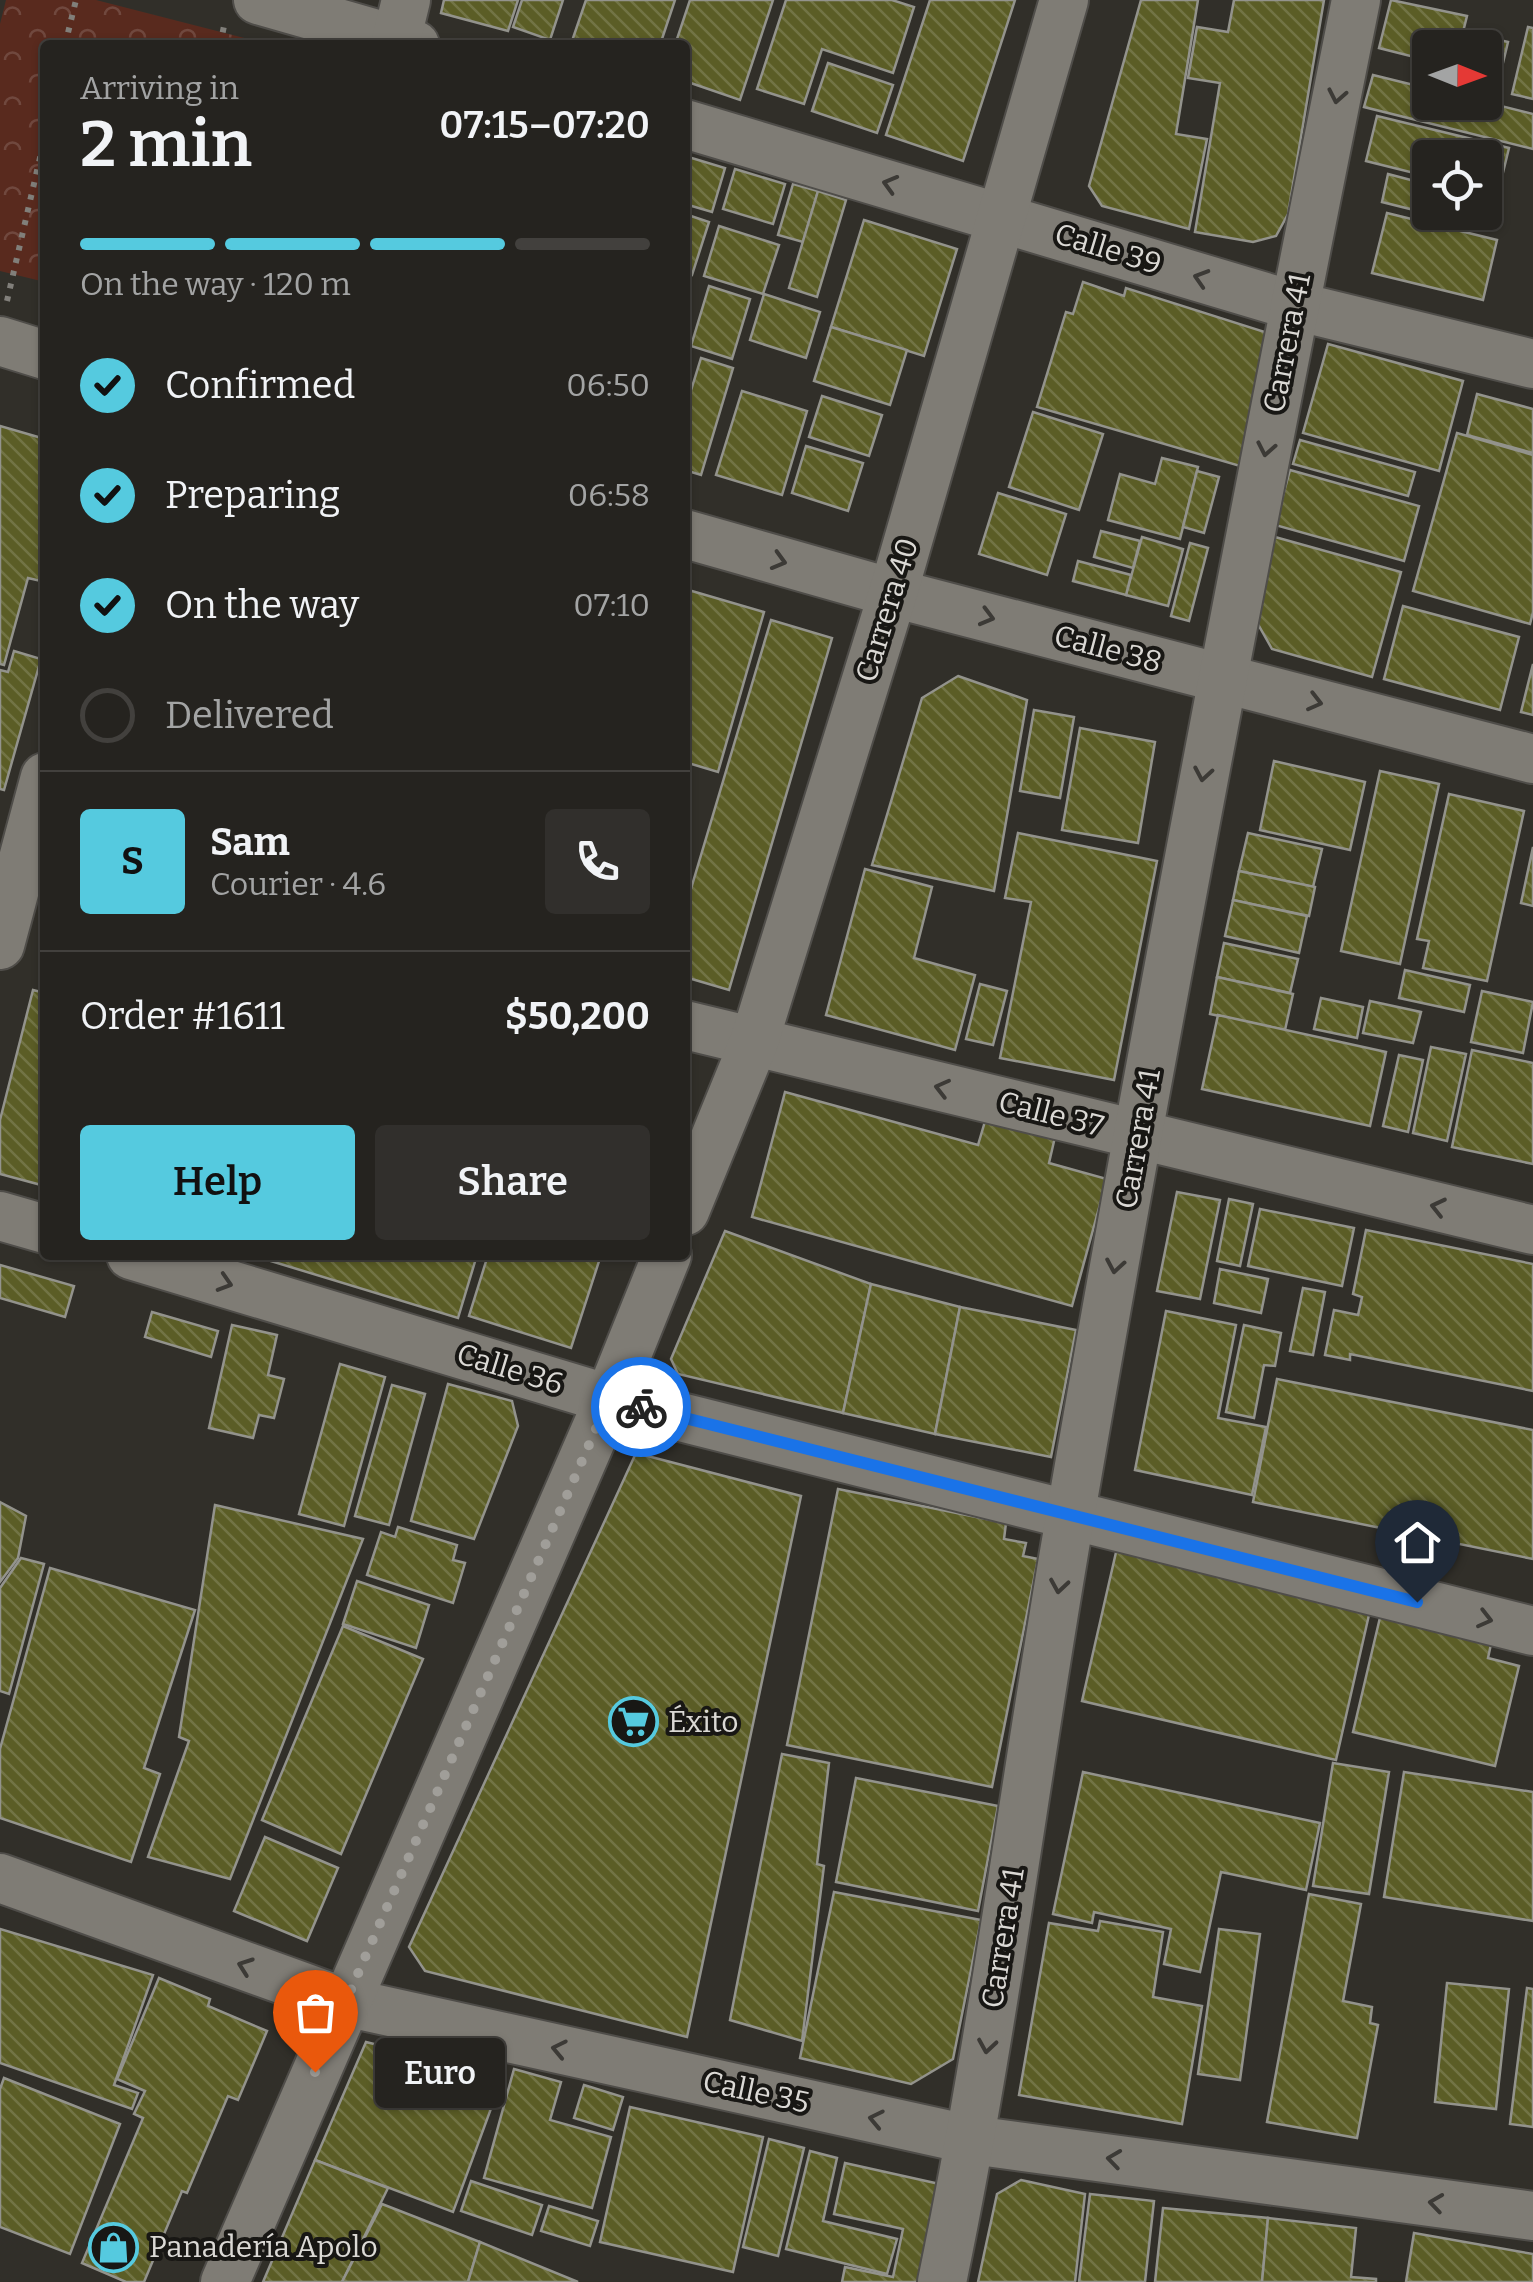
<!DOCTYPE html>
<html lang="en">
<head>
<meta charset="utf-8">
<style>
  :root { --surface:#25231f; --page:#312f2c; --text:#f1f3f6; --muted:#a3a4a4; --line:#42403d; --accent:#55cadf }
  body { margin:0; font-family:Bitter,serif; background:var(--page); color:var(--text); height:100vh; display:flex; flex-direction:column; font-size:38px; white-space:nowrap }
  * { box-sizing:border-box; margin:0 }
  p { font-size:32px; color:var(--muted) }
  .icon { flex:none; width:55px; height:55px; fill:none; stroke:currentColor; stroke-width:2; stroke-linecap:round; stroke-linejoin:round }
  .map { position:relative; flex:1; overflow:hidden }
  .details { position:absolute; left:40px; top:40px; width:650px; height:1220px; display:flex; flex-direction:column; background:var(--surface); border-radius:10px; box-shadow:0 2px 8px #0004,0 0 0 2px var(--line) }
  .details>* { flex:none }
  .needle { width:65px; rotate:91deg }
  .controls { position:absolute; left:1412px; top:30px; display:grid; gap:20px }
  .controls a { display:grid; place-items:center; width:90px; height:90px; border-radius:10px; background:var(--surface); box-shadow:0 2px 8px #0004,0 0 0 2px var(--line); font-size:50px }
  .pin { position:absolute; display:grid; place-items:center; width:85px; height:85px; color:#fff; margin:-102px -42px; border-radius:50% 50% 50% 0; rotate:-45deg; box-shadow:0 0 10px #0007 }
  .pin .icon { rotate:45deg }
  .courier { position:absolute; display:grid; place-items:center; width:100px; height:100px; margin:-50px; border:8px solid #1a73e8; border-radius:50%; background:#fff; color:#222; box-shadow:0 2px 12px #0007 }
  .bubble { position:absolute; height:70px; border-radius:10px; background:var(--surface); box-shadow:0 2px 8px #0004,0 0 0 2px var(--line); font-size:32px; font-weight:600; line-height:70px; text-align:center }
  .summary em { font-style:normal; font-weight:600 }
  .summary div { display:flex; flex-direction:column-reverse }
  .summary { display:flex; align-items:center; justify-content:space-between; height:170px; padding:0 40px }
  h1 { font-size:65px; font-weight:600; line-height:75px }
  .bar { display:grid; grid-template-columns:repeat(4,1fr); gap:15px 10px; align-content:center; height:120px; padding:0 40px }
  .bar i { height:12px; border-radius:8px; background:var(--line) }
  .bar .current { background:var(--accent) }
  .bar p { grid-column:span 4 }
  .line { display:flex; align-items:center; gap:25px; padding:0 40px; border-top:2px solid var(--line) }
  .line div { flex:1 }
  .round { display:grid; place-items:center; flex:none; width:105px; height:105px; border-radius:10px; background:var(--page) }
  ol { padding:0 40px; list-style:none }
  li { display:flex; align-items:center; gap:30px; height:110px }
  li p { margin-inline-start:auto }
  li .icon { padding:10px; border-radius:50%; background:var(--accent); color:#111; stroke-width:4 }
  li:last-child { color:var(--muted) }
  li i { width:55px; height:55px; border:5px solid var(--line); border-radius:50% }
  .action { display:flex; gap:20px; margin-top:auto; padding:20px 40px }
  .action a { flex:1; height:115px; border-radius:10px; background:var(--accent); color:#111; font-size:40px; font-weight:600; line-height:115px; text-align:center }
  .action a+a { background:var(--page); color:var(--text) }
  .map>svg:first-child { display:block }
  .forest { fill:url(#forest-crowns) }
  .building { fill:url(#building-back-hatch); stroke:#93938c; stroke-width:2.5 }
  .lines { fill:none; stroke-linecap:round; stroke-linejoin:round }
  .minor-casing { stroke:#4f4d49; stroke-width:52 }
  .path { stroke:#817f7a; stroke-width:6; stroke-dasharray:5 8; stroke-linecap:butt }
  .minor { stroke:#7f7c75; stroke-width:48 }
  .oneway { stroke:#3c3a36 }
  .done { stroke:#a09e99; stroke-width:10; stroke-dasharray:0 18 }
  .route { stroke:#1a73e8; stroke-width:12 }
  .labels { text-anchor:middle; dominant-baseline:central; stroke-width:8; stroke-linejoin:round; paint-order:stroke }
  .street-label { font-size:30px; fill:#dbd9d5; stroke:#181714 }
  .poi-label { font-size:30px; fill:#dbd9d5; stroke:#181714; text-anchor:start }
</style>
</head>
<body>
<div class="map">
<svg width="1533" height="2282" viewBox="0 0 1533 2282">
  <defs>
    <pattern id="forest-crowns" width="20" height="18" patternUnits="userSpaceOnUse" patternTransform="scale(2.5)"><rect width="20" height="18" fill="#592a1e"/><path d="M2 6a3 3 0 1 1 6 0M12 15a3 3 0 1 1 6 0" fill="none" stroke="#70483e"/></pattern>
    <pattern id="building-back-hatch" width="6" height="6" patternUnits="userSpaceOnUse" patternTransform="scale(2.5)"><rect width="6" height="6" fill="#5b5d26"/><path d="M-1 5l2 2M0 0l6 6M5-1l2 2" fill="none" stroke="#727445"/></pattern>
  </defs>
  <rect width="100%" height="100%" fill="#312f29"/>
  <polygon class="forest" points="6,0 96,0 272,45 45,45 45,282 0,271 0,24"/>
  <g class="building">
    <polygon points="444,0 518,0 508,31 441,13"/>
    <polygon points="522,0 563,0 550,40 513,27"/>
    <polygon points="586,0 675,0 660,45 583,45 572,41"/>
    <polygon points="690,0 773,0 740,100 685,81 685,45 675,45"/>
    <polygon points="786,0 892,0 914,7 893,73 822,49 804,104 757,89"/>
    <polygon points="930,0 1015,0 963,161 886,135"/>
    <polygon points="1141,0 1198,0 1176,134 1207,139 1189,229 1102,206 1089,186"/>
    <polygon points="1234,0 1324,0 1288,214 1276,236 1253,242 1195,232 1220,83 1188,78 1197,27 1228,32"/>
    <polygon points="1391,0 1467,16 1459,48 1430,48 1430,61 1379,48"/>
    <polygon points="1528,27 1533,28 1533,99 1512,94"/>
    <polygon points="1482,36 1508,42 1496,92 1485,90 1485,48 1480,48"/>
    <polygon points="828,63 893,85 877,133 812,111"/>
    <polygon points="1373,75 1430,89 1430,102 1485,102 1533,114 1533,149 1364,107"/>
    <polygon points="1377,116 1509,148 1498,193 1485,190 1485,158 1430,158 1430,177 1366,161"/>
    <polygon points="685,156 725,168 712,212 685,204"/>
    <polygon points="735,169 785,184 773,224 723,209"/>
    <polygon points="1388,174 1430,185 1430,212 1434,215 1382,202"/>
    <polygon points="793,184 818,191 803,242 778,235"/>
    <polygon points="818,191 846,200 817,297 789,288"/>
    <polygon points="1387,213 1497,240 1483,300 1372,273"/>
    <polygon points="685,214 709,222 692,275 685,273"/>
    <polygon points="864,220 957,249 924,356 831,327"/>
    <polygon points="719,226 779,245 763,294 704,276"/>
    <polygon points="1083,282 1124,296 1126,288 1268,333 1240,466 1037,407 1066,312 1073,314"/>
    <polygon points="709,286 750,299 732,359 691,346"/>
    <polygon points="764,294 820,312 806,358 750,340"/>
    <polygon points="831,327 907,350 890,405 814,381"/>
    <polygon points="1328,344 1463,381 1439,471 1303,433"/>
    <polygon points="701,358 733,368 701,475 685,470 685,410"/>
    <polygon points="742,391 807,411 782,495 716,475"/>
    <polygon points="1477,394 1533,409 1533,453 1467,435"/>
    <polygon points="822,396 882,415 869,456 809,437"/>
    <polygon points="1033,412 1103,434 1079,510 1009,487"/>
    <polygon points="0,426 45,439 45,582 28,578 4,665 0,664"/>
    <polygon points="1457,433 1533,455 1533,612 1530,624 1413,591"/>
    <polygon points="1300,440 1415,472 1408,496 1293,464"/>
    <polygon points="806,446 863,463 848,511 792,493"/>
    <polygon points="1162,458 1198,467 1180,539 1108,520 1120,474 1155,484"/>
    <polygon points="1290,470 1419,506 1404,561 1275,525"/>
    <polygon points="1197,471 1219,477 1204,533 1183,527"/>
    <polygon points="998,493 1066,514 1047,575 979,554"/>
    <polygon points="1101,531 1140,541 1133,568 1094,557"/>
    <polygon points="1142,537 1183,549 1168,606 1126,595"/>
    <polygon points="1275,537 1401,572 1372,677 1272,649 1254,617"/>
    <polygon points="1190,543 1208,548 1189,621 1171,616"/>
    <polygon points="1078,561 1131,575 1126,595 1073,581"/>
    <polygon points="685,589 764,612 718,772 685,762"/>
    <polygon points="1403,606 1519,637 1500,710 1384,679"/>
    <polygon points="771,620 832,638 729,990 685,977 685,909"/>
    <polygon points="14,651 41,659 4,790 0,789 0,670 8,672"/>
    <polygon points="1533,664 1533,715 1521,712"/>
    <polygon points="958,676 1027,700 994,891 872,865 922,698"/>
    <polygon points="1034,710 1074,717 1060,798 1020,791"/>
    <polygon points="1080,728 1155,742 1138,843 1062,830"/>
    <polygon points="1274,761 1365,782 1350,850 1260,830"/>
    <polygon points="1380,771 1439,784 1400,964 1341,951"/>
    <polygon points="1449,794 1524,811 1487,981 1423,968 1429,941 1417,939"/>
    <polygon points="1018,833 1157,861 1114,1080 1000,1058 1031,902 1005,898"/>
    <polygon points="1248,833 1322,849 1313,887 1239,871"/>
    <polygon points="1533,847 1533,906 1521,903"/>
    <polygon points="865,869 932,887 914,958 975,975 955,1050 826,1015"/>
    <polygon points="1239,871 1315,887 1309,916 1233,900"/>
    <polygon points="1233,900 1307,916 1299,953 1225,936"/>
    <polygon points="1224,943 1298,959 1290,993 1217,977"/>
    <polygon points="1405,970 1470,985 1464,1012 1399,998"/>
    <polygon points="1217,977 1293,994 1285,1030 1210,1014"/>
    <polygon points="980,984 1007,991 993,1045 966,1039"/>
    <polygon points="33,990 45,993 45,1186 0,1174 0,1120"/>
    <polygon points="1482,991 1533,1002 1523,1053 1471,1042"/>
    <polygon points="1321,998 1363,1007 1357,1038 1314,1029"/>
    <polygon points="1370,1001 1421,1012 1413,1043 1363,1033"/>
    <polygon points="1218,1015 1386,1052 1370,1126 1202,1089"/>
    <polygon points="1431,1047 1466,1054 1447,1141 1413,1133"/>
    <polygon points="1472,1050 1533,1063 1533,1164 1452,1147"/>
    <polygon points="1399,1055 1423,1060 1408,1132 1383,1126"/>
    <polygon points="785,1092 978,1145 986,1118 1055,1137 1049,1163 1107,1179 1072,1306 752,1217"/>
    <polygon points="1177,1192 1220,1200 1200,1299 1157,1291"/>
    <polygon points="1229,1199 1253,1204 1240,1266 1217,1261"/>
    <polygon points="1260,1209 1354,1228 1342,1286 1248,1266"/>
    <polygon points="1366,1230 1533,1264 1533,1391 1350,1354 1350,1360 1325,1355 1334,1310 1358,1315 1362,1297 1353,1294"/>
    <polygon points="725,1231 871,1284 843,1413 678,1374 671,1359"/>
    <polygon points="251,1255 477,1255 458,1318"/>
    <polygon points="488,1255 601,1255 571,1348 469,1316"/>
    <polygon points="0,1265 74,1286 65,1317 0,1298"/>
    <polygon points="1220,1269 1268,1279 1261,1313 1214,1303"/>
    <polygon points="871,1284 960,1307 935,1434 843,1413"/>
    <polygon points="1303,1288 1325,1292 1313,1355 1290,1351"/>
    <polygon points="960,1307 1076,1330 1051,1457 935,1434"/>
    <polygon points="1166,1311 1236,1325 1218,1418 1266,1427 1252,1495 1135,1470"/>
    <polygon points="152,1312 218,1331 211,1357 145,1337"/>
    <polygon points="232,1325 277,1335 268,1375 284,1379 274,1418 259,1415 253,1438 209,1428"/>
    <polygon points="1244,1325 1281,1333 1275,1366 1264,1365 1254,1418 1226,1412"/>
    <polygon points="340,1364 385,1377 344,1526 299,1514"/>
    <polygon points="1277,1379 1533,1430 1533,1559 1253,1502"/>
    <polygon points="448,1384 512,1401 518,1426 474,1539 411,1521"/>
    <polygon points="392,1385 425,1394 389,1525 355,1516"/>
    <polygon points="636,1453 801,1496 687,2037 425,1971 409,1947"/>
    <polygon points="838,1489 1006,1523 1004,1539 1026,1543 1023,1556 1038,1559 992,1787 787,1745"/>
    <polygon points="0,1502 26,1516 18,1558 0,1582"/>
    <polygon points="215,1505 363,1539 230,1879 148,1857 189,1741 179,1737"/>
    <polygon points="398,1527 457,1545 453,1560 465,1563 453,1603 367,1575 381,1532 395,1537"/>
    <polygon points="1117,1548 1371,1606 1336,1760 1082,1701"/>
    <polygon points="21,1558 44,1564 9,1694 0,1691 0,1588"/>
    <polygon points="50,1568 195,1610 144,1768 160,1774 131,1862 0,1818 0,1749"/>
    <polygon points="357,1581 429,1605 416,1648 343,1624"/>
    <polygon points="1382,1609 1491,1644 1488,1658 1519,1666 1495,1766 1353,1732"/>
    <polygon points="343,1626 423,1659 341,1854 262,1820"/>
    <polygon points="782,1754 829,1763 817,1864 824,1866 802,2041 730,2020"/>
    <polygon points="1333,1763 1389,1772 1369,1894 1313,1886"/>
    <polygon points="1083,1772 1320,1823 1306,1890 1221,1872 1200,1972 1164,1964 1171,1929 1094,1912 1092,1923 1053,1914"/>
    <polygon points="1404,1772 1533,1792 1533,1921 1384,1897"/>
    <polygon points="856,1778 998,1806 978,1911 836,1882"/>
    <polygon points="265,1837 338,1868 307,1941 234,1911"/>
    <polygon points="834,1892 981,1920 953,2059 911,2084 800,2058"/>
    <polygon points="1309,1894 1361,1904 1343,2001 1372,2007 1370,2023 1378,2025 1357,2138 1267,2122"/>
    <polygon points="1100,1921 1163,1932 1153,1997 1202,2006 1182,2124 1019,2095 1049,1923 1098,1931"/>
    <polygon points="0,1929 153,1975 114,2085 138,2093 132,2109 0,2063"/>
    <polygon points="1219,1929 1260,1934 1240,2080 1198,2074"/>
    <polygon points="159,1978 210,1999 208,2006 267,2031 238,2100 228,2096 187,2193 182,2191 144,2282 126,2282 82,2263 143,2118 134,2114 145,2091 117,2079"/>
    <polygon points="1447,1983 1509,1989 1496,2109 1435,2102"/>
    <polygon points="1527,1988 1533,1989 1533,2127 1510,2124"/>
    <polygon points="366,2042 503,2076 453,2212 315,2160"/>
    <polygon points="514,2069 561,2082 550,2120 611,2137 592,2208 484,2178"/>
    <polygon points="4,2078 120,2124 70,2254 0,2227 0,2089"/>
    <polygon points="584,2085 623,2097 613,2130 574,2118"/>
    <polygon points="630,2107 763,2137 733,2272 600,2242"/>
    <polygon points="769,2139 804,2148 778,2256 743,2247"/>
    <polygon points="810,2151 837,2158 823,2221 897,2239 887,2274 786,2249"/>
    <polygon points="315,2160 388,2188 342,2282 263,2282"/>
    <polygon points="845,2163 944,2185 923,2282 842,2282 845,2267 893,2277 903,2229 834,2214"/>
    <polygon points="1021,2180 1085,2194 1075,2282 978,2282 997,2194"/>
    <polygon points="471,2181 542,2205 532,2235 461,2211"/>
    <polygon points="1090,2194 1154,2201 1145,2282 1079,2282"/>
    <polygon points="382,2204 480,2242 468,2282 342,2282"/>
    <polygon points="549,2206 598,2221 590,2246 541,2231"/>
    <polygon points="1163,2208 1268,2218 1262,2282 1155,2282"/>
    <polygon points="1268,2218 1356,2228 1351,2277 1376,2279 1376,2282 1262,2282"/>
    <polygon points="1414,2233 1533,2254 1533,2282 1406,2282"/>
    <polygon points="480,2242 578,2282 468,2282"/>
  </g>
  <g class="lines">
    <defs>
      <g id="minor">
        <polyline points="258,0 415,45"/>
        <polyline points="395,45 406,0"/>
        <polyline points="685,124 1295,306 1533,364"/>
        <polyline points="0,341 45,355"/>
        <polyline points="685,534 893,593 1533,759"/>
        <polyline points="0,945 45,777"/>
        <polyline points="685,1025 1533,1230"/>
        <polyline points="685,1211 754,1042 893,593 1064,0"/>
        <polyline points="0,1216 45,1229"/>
        <polyline points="131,1255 609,1399 1533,1631"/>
        <polyline points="0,1878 345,2002 972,2140 1533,2216"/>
        <polyline points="225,2282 609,1399 667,1255"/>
        <path d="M942 2282C995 2027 1026 1768 1071 1512 1158 1006 1255 503 1356 0"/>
      </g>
    </defs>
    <use href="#minor" class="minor-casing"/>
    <g class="path">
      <polyline points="65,45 76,0"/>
      <polyline points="220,45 224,26"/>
      <polyline points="7,301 45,136"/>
    </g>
    <use href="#minor" class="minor"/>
  </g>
  <defs><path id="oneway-chevron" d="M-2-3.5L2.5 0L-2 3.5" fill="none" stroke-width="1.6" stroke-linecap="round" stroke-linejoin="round" transform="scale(2.5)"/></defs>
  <g class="oneway">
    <use href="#oneway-chevron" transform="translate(1337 96) rotate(101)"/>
    <use href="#oneway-chevron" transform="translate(890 184) rotate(-164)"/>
    <use href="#oneway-chevron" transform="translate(1201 278) rotate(-163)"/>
    <use href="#oneway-chevron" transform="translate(1266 449) rotate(101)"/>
    <use href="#oneway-chevron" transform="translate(779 561) rotate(16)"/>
    <use href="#oneway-chevron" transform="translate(987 617) rotate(15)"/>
    <use href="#oneway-chevron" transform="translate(1315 702) rotate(14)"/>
    <use href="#oneway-chevron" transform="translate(1203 774) rotate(100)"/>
    <use href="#oneway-chevron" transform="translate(942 1088) rotate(-166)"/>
    <use href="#oneway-chevron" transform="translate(1438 1207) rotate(-167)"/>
    <use href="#oneway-chevron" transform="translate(1115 1266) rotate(100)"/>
    <use href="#oneway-chevron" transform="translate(225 1283) rotate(17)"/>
    <use href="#oneway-chevron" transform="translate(1059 1586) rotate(99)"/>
    <use href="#oneway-chevron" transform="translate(1485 1619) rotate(14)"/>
    <use href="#oneway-chevron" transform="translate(245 1966) rotate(-160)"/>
    <use href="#oneway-chevron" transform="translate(987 2046) rotate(99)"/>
    <use href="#oneway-chevron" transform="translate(559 2049) rotate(-168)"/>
    <use href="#oneway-chevron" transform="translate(876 2119) rotate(-168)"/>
    <use href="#oneway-chevron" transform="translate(1114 2159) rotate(-172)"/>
    <use href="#oneway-chevron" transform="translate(1436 2203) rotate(-172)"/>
  </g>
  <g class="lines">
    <polyline class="done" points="315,2072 609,1399 641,1407"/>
    <polyline class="route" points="641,1407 1417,1602"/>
  </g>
  <defs>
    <symbol id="supermarket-ring" viewBox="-11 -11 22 22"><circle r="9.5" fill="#181714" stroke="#55cadf" stroke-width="1.5"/><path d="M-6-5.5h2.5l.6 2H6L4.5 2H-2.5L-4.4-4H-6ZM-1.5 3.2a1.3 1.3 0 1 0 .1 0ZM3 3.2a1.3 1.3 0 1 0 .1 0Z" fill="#55cadf"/></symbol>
    <symbol id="shop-ring" viewBox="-11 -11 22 22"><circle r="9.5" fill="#181714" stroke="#55cadf" stroke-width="1.5"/><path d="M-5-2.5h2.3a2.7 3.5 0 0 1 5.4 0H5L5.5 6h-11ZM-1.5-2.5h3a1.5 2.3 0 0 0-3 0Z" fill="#55cadf"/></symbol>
  </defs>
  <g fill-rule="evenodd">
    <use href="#supermarket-ring" x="606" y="1694" width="55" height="55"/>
    <use href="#shop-ring" x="86" y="2220" width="55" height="55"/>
  </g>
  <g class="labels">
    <g class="street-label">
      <text transform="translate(1108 249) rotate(17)">Calle 39</text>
      <text transform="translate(1287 343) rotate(-79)">Carrera 41</text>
      <text transform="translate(887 610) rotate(-73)">Carrera 40</text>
      <text transform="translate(1108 649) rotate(15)">Calle 38</text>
      <text transform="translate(1051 1114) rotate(14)">Calle 37</text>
      <text transform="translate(1138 1139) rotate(-80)">Carrera 41</text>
      <text transform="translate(510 1369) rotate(17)">Calle 36</text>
      <text transform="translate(1003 1938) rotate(-81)">Carrera 41</text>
      <text transform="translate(756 2092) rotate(12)">Calle 35</text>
    </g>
    <g class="poi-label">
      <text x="668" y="1722">Éxito</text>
      <text x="149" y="2247">Panadería Apolo</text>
    </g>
  </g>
</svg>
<div class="controls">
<a><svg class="needle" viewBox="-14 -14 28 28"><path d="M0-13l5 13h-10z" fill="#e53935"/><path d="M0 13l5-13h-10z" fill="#a3a4a4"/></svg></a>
<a><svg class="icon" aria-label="locate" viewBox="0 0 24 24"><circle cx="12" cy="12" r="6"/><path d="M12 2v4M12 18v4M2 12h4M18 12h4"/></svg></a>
</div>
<div class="pin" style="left:315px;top:2072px;background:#ea580c"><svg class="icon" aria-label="bag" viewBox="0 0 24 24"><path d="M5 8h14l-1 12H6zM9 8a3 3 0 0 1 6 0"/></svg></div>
<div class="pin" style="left:1417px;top:1602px;background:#1f2937"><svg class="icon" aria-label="home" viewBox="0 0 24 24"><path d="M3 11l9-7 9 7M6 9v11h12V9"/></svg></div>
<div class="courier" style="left:641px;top:1407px"><svg class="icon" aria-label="bike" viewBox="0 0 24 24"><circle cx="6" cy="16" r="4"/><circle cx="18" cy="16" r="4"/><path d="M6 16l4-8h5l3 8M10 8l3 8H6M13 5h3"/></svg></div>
<div class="bubble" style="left:375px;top:2038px;width:130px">Euro</div>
<section class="details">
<div class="summary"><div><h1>2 min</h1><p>Arriving in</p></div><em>07:15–07:20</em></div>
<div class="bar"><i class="current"></i><i class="current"></i><i class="current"></i><i></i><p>On the way · 120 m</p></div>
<ol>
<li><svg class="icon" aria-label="check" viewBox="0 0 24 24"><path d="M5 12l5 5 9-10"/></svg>Confirmed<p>06:50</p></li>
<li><svg class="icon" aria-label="check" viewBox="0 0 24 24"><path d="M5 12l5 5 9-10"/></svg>Preparing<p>06:58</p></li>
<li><svg class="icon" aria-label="check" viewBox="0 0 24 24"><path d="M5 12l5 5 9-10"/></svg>On the way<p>07:10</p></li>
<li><i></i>Delivered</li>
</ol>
<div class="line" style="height:180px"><b class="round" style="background:var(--accent);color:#111">S</b><div><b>Sam</b><p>Courier · 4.6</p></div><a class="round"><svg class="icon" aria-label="phone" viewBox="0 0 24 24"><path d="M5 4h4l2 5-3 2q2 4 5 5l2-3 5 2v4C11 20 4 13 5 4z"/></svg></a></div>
<div class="line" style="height:130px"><div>Order #1611</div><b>$50,200</b></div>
<div class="action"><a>Help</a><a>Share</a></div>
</section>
</div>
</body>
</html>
